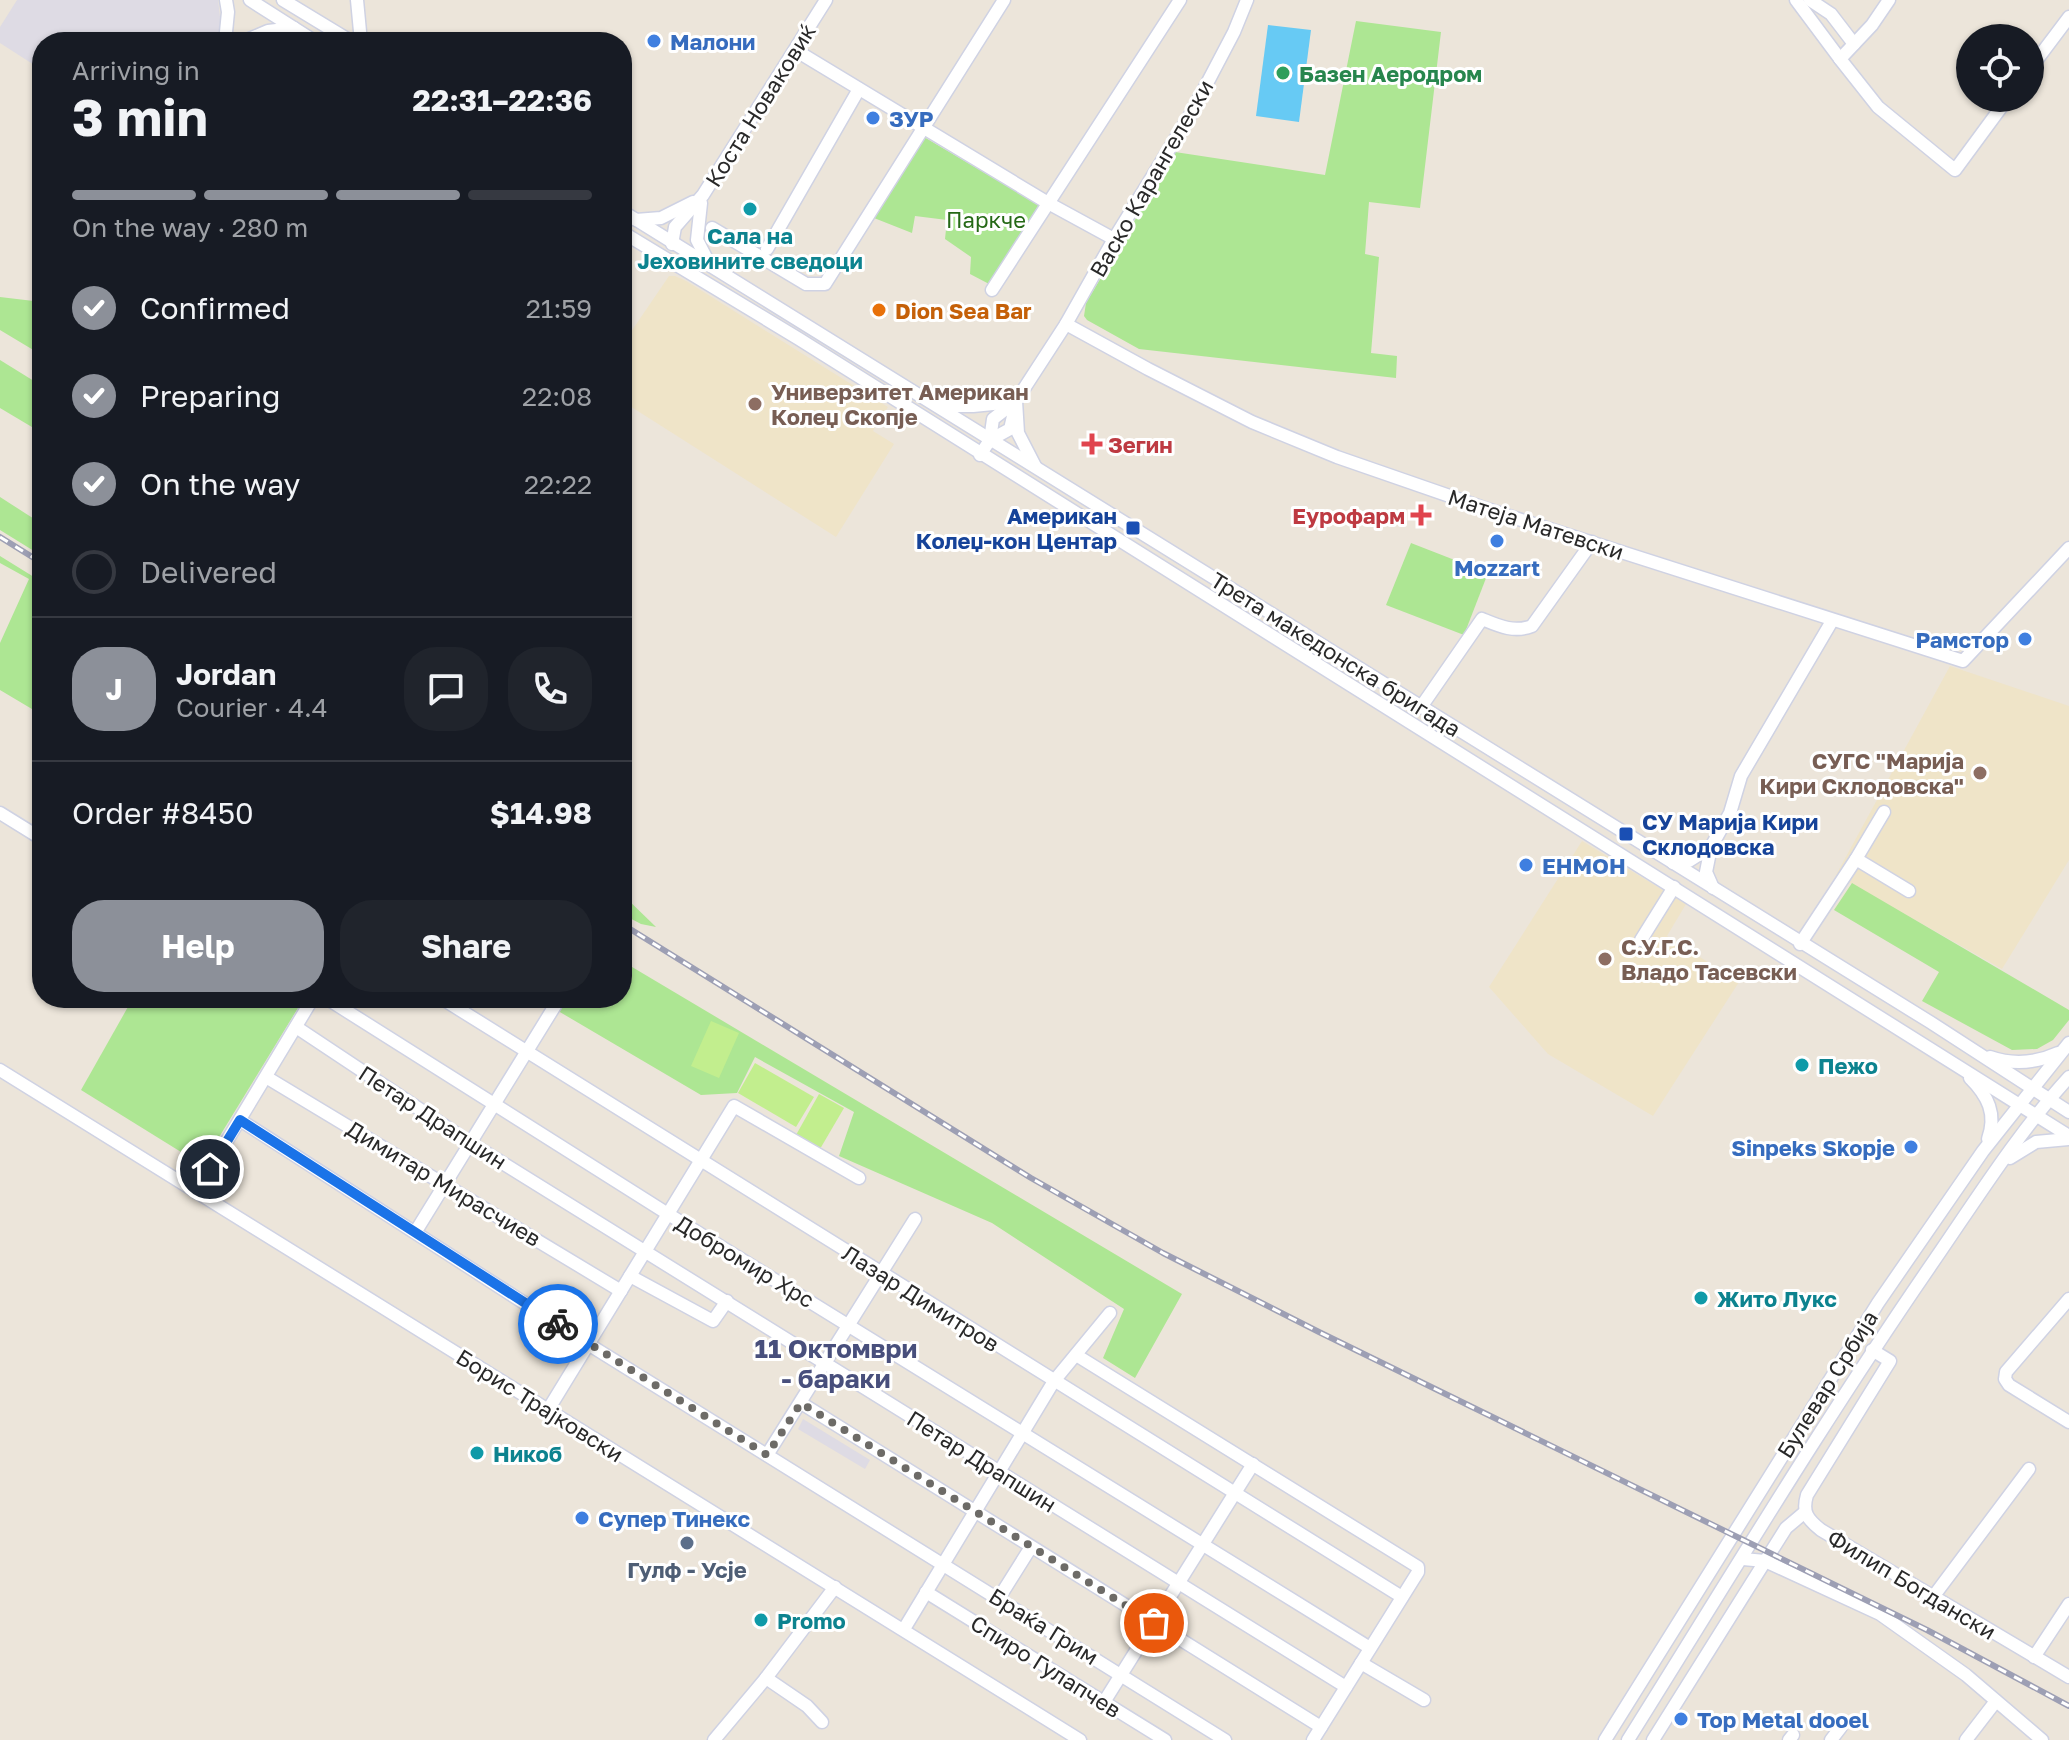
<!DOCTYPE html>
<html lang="en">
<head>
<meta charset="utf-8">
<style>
  :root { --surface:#171b24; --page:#20242c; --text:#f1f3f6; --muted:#9ea1a6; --line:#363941; --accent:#8c9099 }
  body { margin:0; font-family:"Golos Text",sans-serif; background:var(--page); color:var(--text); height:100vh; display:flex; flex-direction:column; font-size:30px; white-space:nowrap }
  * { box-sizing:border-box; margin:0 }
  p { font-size:26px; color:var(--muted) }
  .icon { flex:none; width:44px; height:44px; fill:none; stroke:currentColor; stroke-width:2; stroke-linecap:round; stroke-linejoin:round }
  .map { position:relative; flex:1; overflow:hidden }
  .side { position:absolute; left:32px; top:32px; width:600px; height:976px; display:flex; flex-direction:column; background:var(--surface); border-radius:32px; box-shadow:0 2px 6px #0004 }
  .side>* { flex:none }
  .tools { position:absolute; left:1956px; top:24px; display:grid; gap:16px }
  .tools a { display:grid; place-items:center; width:88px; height:88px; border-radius:50%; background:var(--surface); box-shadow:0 2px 6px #0004; font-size:40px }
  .pin { position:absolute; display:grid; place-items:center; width:68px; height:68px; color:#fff; margin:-34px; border:4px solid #fff; border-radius:50%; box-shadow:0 2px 8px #0007 }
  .courier { position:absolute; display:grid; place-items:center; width:80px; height:80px; margin:-40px; border:6px solid #1a73e8; border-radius:50%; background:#fff; color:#222; box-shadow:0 2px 10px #0007 }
  .head em { font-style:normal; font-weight:700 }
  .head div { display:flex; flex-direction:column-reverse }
  .head { display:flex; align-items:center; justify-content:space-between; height:136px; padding:0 40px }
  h1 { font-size:52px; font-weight:700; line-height:60px }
  .bar { display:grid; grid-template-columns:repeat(4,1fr); gap:12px 8px; align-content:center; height:96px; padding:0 40px }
  .bar i { height:10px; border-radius:6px; background:var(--line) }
  .bar .selected { background:var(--accent) }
  .bar p { grid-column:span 4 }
  .line { display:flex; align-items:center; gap:20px; padding:0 40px; border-top:2px solid var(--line) }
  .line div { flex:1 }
  .round { display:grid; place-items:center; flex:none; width:84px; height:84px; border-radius:32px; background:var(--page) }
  ol { padding:0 40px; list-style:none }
  li { display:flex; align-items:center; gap:24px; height:88px }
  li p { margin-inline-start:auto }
  li .icon { padding:8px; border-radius:50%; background:var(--accent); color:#fff; stroke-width:4 }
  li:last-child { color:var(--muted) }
  li i { width:44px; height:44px; border:4px solid var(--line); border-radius:50% }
  .cta { display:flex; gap:16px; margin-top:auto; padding:16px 40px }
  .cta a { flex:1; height:92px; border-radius:32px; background:var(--accent); color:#fff; font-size:32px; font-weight:700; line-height:92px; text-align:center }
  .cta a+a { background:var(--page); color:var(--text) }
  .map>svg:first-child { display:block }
  .industrial { fill:#dedbe4 }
  .education { fill:#efe4c8 }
  .green { fill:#ade693 }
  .pitch { fill:#c2ee8e }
  .water { fill:#67caf4 }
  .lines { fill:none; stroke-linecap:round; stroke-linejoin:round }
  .minor-casing { stroke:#cfd2e3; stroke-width:15 }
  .minor { stroke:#fff; stroke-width:12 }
  .rail-casing { stroke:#9d9fb4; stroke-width:6 }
  .rail { stroke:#fff; stroke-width:3; stroke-dasharray:9; stroke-linecap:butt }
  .done { stroke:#6d6b67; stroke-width:8; stroke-dasharray:0 14.4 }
  .route { stroke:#1a73e8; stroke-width:10 }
  .shop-dot { fill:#3f7fe0; stroke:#fff; stroke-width:3 }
  .leisure-dot { fill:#2e9e5b; stroke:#fff; stroke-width:3 }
  .culture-dot { fill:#0f9aa8; stroke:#fff; stroke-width:3 }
  .food-dot { fill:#e8710a; stroke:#fff; stroke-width:3 }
  .education-dot { fill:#8d6e63; stroke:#fff; stroke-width:3 }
  .health-dot { fill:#e0444e; stroke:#fff; stroke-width:3 }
  .transit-dot { fill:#1a4fb4; stroke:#fff; stroke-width:3 }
  .service-dot { fill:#5c6f8a; stroke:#fff; stroke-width:3 }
  .labels { text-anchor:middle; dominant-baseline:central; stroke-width:6; stroke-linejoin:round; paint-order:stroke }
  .shop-label { font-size:22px; font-weight:bold; fill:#366cbe; stroke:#fff; text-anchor:start }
  .leisure-label { font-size:22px; font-weight:bold; fill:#27864d; stroke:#fff; text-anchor:start }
  .street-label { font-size:22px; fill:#292929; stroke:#fff }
  .park-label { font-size:22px; fill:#256916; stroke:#fff }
  .culture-label { font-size:22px; font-weight:bold; fill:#0d838f; stroke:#fff; text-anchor:start }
  .food-label { font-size:22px; font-weight:bold; fill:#c56008; stroke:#fff; text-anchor:start }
  .education-label { font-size:22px; font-weight:bold; fill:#785e54; stroke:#fff; text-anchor:start }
  .health-label { font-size:22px; font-weight:bold; fill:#be3a42; stroke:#fff; text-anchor:start }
  .transit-label { font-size:22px; font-weight:bold; fill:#164399; stroke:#fff; text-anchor:end }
  .service-label { font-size:22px; font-weight:bold; fill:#4e5e75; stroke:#fff }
  .quarter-label { font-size:26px; font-weight:bold; fill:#484f7c; stroke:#fff }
</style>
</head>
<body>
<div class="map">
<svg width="2069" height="1740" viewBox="0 0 2069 1740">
  <rect width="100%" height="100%" fill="#ece5da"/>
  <g class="industrial">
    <polygon points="17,0 218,0 221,25 219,40 217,42 42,42 42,70 0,43 0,27"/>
    <polygon points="803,1419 870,1460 865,1469 798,1429"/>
  </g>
  <g class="education">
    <polygon points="669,276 675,276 686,281 888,407 873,431 894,444 836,537 622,401 622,345"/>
    <polygon points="1950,666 2069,706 2069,860 2002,969 1836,875"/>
    <polygon points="1582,841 1686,904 1667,936 1739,982 1653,1116 1548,1054 1489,987"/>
  </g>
  <g class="green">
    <polygon points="1356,21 1441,32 1420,208 1369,202 1365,254 1379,257 1371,353 1397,356 1396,378 1139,349 1087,320 1084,316 1086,303 1175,152 1325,175"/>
    <polygon points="924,137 1041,206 991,285 970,274 971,257 945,239 947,220 915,216 912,233 874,218"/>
    <polygon points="0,297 42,302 40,354 0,330"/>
    <polygon points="0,360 42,386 42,433 0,408"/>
    <polygon points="0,497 42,524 42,556 0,530"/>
    <polygon points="1411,543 1488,573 1464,635 1386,605"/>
    <polygon points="0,556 42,582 42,715 0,690 0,643 29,579 0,563"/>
    <polygon points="1852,883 2069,1010 2069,1020 2053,1040 2037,1049 2012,1050 1922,1001 1939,972 1834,910"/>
    <polygon points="622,894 656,927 641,924 622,914"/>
    <polygon points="622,961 1182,1294 1135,1378 1103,1358 1124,1309 992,1223 839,1156 854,1112 755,1057 737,1093 701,1095 536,998 622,998"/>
    <polygon points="133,998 283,998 298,1008 202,1165 81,1090"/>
  </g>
  <g class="pitch">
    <polygon points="711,1021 739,1033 719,1078 691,1066"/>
    <polygon points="755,1063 814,1097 796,1127 738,1093"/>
    <polygon points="819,1094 844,1108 820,1149 796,1135"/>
  </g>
  <polygon class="water" points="1268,25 1311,30 1299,122 1256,116"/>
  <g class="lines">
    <defs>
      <g id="minor">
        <polyline points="250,0 316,42"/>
        <polyline points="283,0 352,42"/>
        <polyline points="357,0 361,42"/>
        <polyline points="1796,0 1840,59"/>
        <polyline points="1810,0 1831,14 1854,44"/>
        <polyline points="1889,0 1872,25 1840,59 1878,107 1955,170 2008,98"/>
        <polyline points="225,42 228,12 226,0"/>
        <polyline points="242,42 268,31 294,28"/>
        <polyline points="795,50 1048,203 1114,239"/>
        <polyline points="2030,69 2069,17"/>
        <polyline points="701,203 697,240 710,265"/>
        <polyline points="622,211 1930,1022 2069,1112"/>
        <polyline points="636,220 661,218 693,202"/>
        <polyline points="712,228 806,284 825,284 1004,0"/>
        <polyline points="622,232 799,339 2069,1136"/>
        <polyline points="672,244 675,227 703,195 826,0"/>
        <polyline points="767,249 859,89"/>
        <polyline points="992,290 1180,0"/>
        <polyline points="1066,324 1148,369 1252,422 1337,457 1490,510 1963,661 2069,548"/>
        <polyline points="1016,401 1018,433 1035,466"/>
        <polyline points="940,406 973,406 1013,402"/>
        <polyline points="990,440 993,419 1016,401 1066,324 1114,239 1192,112 1234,32 1247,0"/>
        <polyline points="980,455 990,440 1010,429 1013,416"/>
        <path d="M1421 707 1482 619C1499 626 1514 633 1532 626L1592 542"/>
        <polyline points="0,813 42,839"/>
        <polyline points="1856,859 1884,812"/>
        <polyline points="1673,863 1689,861 1711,847"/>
        <polyline points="1713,888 1706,872 1711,847 1730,813 1741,776 1832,621"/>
        <polyline points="1641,940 1674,887"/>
        <polyline points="1800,944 1856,859 1909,891"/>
        <polyline points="326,998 668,1214 1370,1648"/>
        <polyline points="441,998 1402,1597"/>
        <polyline points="296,1027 472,1144 1346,1687"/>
        <path d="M1990 1057C2013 1065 2036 1063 2058 1053"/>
        <polyline points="0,1070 1080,1740"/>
        <polyline points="266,1077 621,1291"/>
        <path d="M1970 1078C1988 1096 1997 1114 1988 1139"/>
        <polyline points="240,1120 588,1344 1225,1740"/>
        <polyline points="2010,1158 2036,1142 2069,1139"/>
        <polyline points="196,1192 313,998"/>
        <polyline points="416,1231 556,1004"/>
        <polyline points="630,1276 713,1321 727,1301"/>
        <polyline points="2069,1299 2006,1372 2005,1379 2009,1385 2069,1422"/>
        <path d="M1872 1350 1890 1361 1807 1495C1802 1512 1807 1519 1821 1530L2069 1677"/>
        <polyline points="1076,1355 1418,1567 1418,1572 1313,1740"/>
        <polyline points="801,1403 1321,1727"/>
        <polyline points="548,1410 734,1106 859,1178"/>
        <polyline points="767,1455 915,1219"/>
        <polyline points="1743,1559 1765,1561 1880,1614 1966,1675 2042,1740"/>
        <polyline points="926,1592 1165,1740"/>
        <polyline points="1933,1597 2029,1469"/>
        <polyline points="999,1598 1031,1547"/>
        <polyline points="904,1629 1054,1381 1110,1313"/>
        <polyline points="2034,1657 2069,1604"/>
        <polyline points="1361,1663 1424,1700"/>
        <polyline points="766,1678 807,1706 822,1722"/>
        <polyline points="1104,1702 1253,1464"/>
        <polyline points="714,1740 766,1678 835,1587"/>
        <polyline points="1605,1740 1878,1303 1983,1151 2069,1043"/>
        <path d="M1628 1740C1727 1582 1823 1422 1929 1268 1974 1203 2016 1135 2069 1077"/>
        <polyline points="1653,1740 1786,1528 1805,1512"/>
        <polyline points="1789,1740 1793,1735"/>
        <polyline points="1831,1740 1841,1727"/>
        <polyline points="1966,1740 1996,1701"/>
      </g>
    </defs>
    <use href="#minor" class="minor-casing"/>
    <use href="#minor" class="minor"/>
    <defs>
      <g id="rail">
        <polyline points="0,537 42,563"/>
        <polyline points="622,924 1031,1178 1163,1253 1319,1332 1927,1630 2069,1706"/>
      </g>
    </defs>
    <use href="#rail" class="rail-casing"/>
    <use href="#rail" class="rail"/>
  </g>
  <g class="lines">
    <polyline class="done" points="558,1324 767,1455 801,1403 1154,1623"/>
    <polyline class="route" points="210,1169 240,1120 558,1324"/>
  </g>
  <g class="shop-dot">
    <circle cx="654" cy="41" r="8"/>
    <circle cx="873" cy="118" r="8"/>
    <circle cx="1497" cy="541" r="8"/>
    <circle cx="2025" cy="639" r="8"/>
    <circle cx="1526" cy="865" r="8"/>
    <circle cx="1911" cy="1147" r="8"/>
    <circle cx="582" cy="1518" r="8"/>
    <circle cx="1681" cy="1719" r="8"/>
  </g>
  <circle class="leisure-dot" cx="1283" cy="73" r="8"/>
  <g class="culture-dot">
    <circle cx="750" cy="209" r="8"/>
    <circle cx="1802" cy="1065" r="8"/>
    <circle cx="1701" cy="1298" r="8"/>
    <circle cx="477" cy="1453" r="8"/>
    <circle cx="761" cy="1620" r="8"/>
  </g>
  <circle class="food-dot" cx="879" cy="310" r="8"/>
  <g class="education-dot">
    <circle cx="755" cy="404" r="8"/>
    <circle cx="1980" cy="773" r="8"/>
    <circle cx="1605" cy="959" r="8"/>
  </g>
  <g class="health-dot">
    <path d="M1088 432h8v8h8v8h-8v8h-8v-8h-8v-8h8z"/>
    <path d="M1417 503h8v8h8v8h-8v8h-8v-8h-8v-8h8z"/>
  </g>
  <g class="transit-dot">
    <rect x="1125" y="520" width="16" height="16" rx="4"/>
    <rect x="1618" y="826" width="16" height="16" rx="4"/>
  </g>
  <circle class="service-dot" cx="687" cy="1543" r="8"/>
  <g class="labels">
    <g class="shop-label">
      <text x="670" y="41">Малони</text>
      <text x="889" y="118">ЗУР</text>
      <text x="1497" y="567" text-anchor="middle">Mozzart</text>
      <text x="2009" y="639" text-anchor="end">Рамстор</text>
      <text x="1542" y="865">ЕНМОН</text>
      <text x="1895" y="1147" text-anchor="end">Sinpeks Skopje</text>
      <text x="598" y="1518">Супер Тинекс</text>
      <text x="1697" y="1719">Top Metal dooel</text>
    </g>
    <g class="leisure-label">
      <text x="1299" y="73">Базен Аеродром</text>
    </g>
    <g class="street-label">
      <text transform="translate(760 105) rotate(-58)">Коста Новаковиќ</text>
      <text transform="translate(1151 178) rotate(-60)">Васко Карангелески</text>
      <text transform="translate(1536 524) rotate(18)">Матеја Матевски</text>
      <text transform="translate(1336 654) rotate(32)">Трета македонска бригада</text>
      <text transform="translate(433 1117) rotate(33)">Петар Драпшин</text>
      <text transform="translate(444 1183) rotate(31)">Димитар Мирасчиев</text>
      <text transform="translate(745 1261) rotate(31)">Добромир Хрс</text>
      <text transform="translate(921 1298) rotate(32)">Лазар Димитров</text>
      <text transform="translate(1827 1384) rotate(-58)">Булевар Србија</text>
      <text transform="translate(540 1405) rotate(32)">Борис Трајковски</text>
      <text transform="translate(982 1461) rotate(32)">Петар Драпшин</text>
      <text transform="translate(1912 1584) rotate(31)">Филип Богдански</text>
      <text transform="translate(1044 1626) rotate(32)">Браќа Грим</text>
      <text transform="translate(1046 1666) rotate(32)">Спиро Гулапчев</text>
    </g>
    <g class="park-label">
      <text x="986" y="219">Паркче</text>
    </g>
    <g class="culture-label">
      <text x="750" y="235" text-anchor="middle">Сала на<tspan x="750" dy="25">Јеховините сведоци</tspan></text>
      <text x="1818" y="1065">Пежо</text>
      <text x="1717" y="1298">Жито Лукс</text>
      <text x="493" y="1453">Никоб</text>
      <text x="777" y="1620">Promo</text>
    </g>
    <g class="food-label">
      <text x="895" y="310">Dion Sea Bar</text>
    </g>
    <g class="education-label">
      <text x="771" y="391">Универзитет Американ<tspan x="771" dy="25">Колеџ Скопје</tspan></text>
      <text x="1964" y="760" text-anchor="end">СУГС "Марија<tspan x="1964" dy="25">Кири Склодовска"</tspan></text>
      <text x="1621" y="946">С.У.Г.С.<tspan x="1621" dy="25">Владо Тасевски</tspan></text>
    </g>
    <g class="health-label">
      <text x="1108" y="444">Зегин</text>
      <text x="1405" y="515" text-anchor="end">Еурофарм</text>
    </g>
    <g class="transit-label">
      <text x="1117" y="515">Американ<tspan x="1117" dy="25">Колеџ-кон Центар</tspan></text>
      <text x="1642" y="821" text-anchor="start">СУ Марија Кири<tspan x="1642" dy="25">Склодовска</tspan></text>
    </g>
    <g class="service-label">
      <text x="687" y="1569">Гулф - Усје</text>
    </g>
    <g class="quarter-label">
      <text x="836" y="1348">11 Октомври<tspan x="836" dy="30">- бараки</tspan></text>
    </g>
  </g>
</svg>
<div class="tools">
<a><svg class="icon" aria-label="locate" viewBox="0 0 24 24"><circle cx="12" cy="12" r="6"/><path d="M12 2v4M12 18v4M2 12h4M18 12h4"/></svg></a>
</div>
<div class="pin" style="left:1154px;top:1623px;background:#ea580c"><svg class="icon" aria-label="bag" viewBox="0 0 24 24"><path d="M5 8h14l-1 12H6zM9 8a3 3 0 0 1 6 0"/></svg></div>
<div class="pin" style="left:210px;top:1169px;background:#1f2937"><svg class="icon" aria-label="home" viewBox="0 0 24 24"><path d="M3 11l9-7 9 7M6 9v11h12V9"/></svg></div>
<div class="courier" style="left:558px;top:1324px"><svg class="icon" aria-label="bike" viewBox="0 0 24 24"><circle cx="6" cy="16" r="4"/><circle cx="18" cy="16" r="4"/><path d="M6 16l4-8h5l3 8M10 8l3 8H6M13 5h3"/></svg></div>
<section class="side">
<div class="head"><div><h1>3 min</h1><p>Arriving in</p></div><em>22:31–22:36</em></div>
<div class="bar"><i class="selected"></i><i class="selected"></i><i class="selected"></i><i></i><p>On the way · 280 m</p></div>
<ol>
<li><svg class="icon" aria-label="check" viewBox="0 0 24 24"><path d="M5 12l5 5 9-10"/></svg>Confirmed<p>21:59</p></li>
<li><svg class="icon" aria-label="check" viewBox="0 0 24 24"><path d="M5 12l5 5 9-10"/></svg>Preparing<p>22:08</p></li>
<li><svg class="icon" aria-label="check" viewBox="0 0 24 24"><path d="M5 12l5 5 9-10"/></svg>On the way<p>22:22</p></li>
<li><i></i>Delivered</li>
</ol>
<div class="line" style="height:144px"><b class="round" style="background:var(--accent);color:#fff">J</b><div><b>Jordan</b><p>Courier · 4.4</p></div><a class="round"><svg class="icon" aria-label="chat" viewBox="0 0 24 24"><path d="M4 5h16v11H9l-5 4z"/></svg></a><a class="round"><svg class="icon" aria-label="phone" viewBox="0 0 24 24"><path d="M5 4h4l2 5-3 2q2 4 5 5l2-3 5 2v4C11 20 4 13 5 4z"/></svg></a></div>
<div class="line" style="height:104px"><div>Order #8450</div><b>$14.98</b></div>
<div class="cta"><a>Help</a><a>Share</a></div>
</section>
</div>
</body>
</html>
